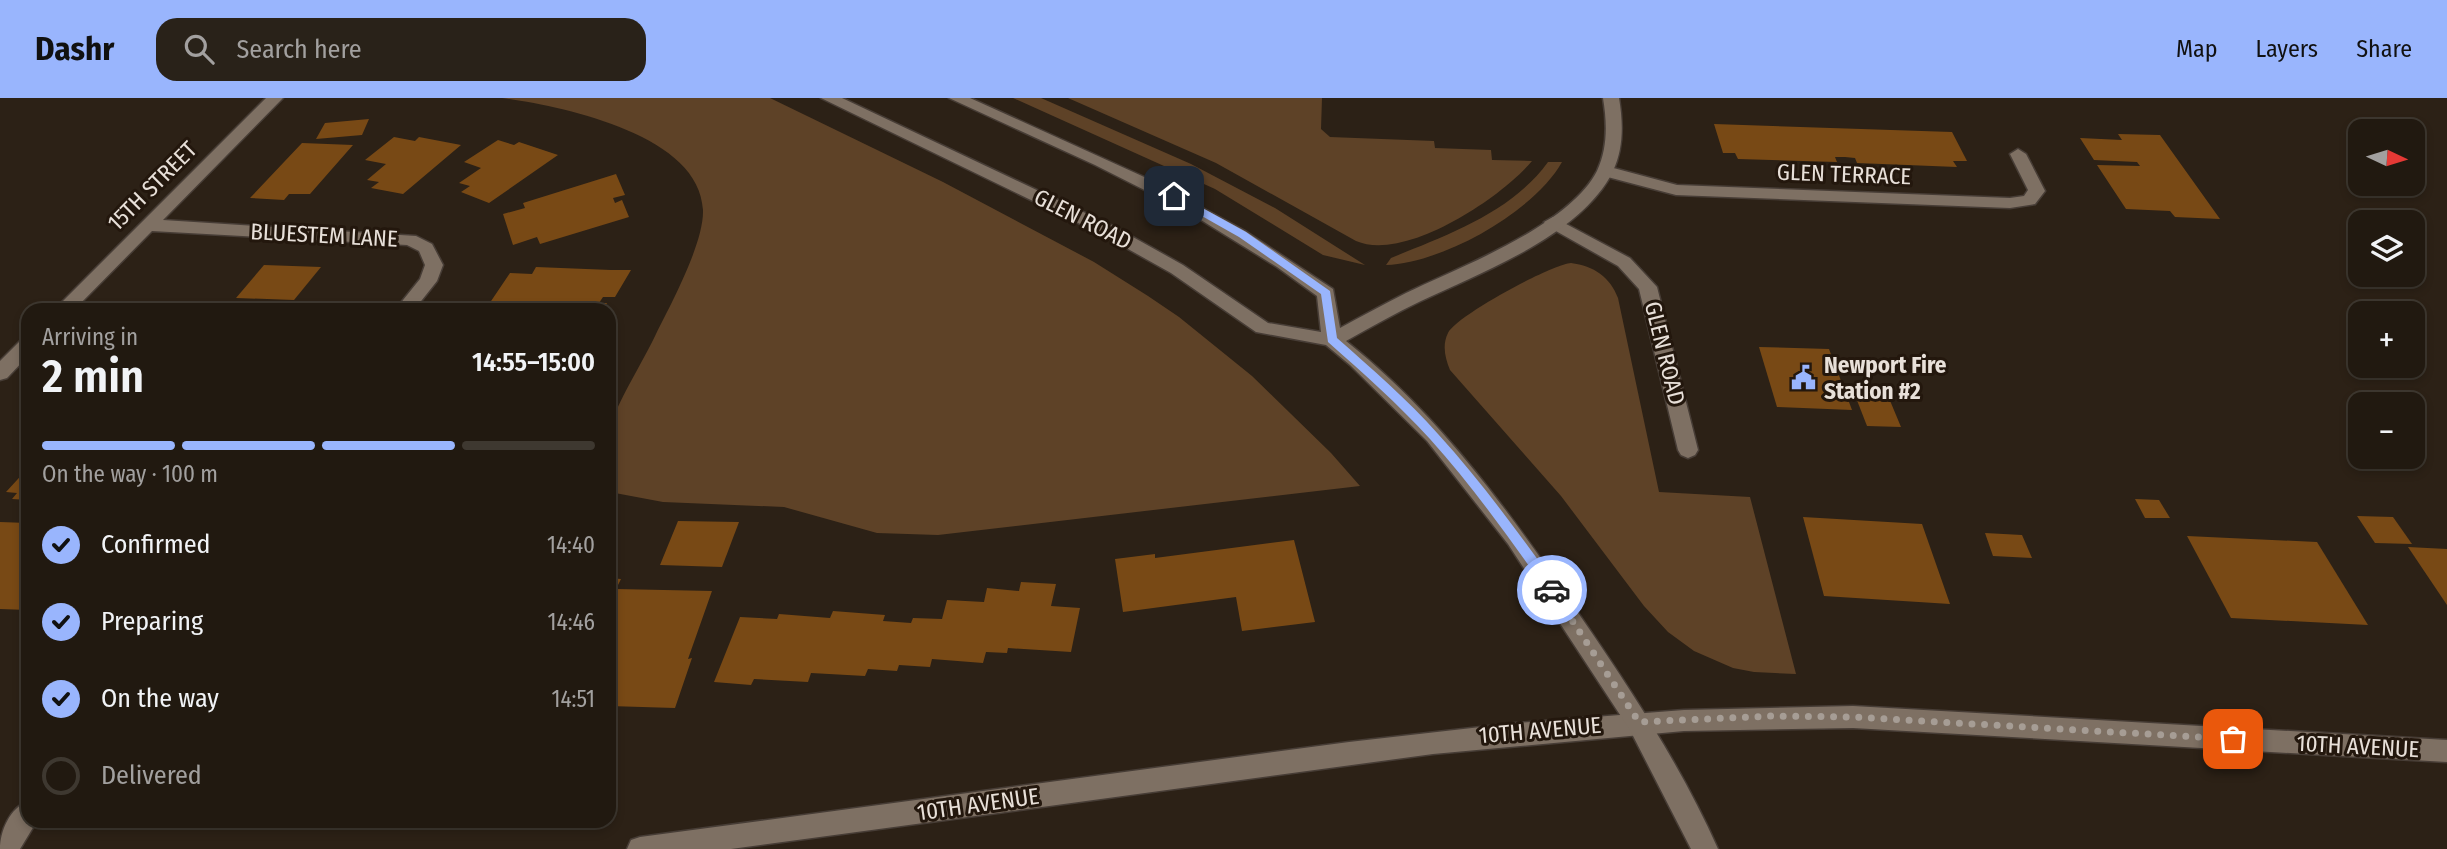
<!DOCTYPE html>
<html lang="en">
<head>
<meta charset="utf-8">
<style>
  :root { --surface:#211910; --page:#292219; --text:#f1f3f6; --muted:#a2a09f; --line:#3e3830; --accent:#99b5fd }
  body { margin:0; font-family:"Fira Sans Condensed",sans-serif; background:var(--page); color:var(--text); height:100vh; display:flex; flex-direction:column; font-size:26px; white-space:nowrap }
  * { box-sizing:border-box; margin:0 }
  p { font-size:23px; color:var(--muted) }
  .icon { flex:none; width:38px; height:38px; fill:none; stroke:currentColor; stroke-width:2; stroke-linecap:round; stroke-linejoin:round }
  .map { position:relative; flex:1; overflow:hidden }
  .sheet { position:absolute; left:21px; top:205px; width:595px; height:525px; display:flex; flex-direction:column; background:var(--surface); border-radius:21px; box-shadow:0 4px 10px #0003,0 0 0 2px var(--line) }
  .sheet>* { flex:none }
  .needle { width:46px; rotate:94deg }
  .buttons { position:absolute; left:2348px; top:21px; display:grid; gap:14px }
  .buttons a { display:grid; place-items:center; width:77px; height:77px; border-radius:14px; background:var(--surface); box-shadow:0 4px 10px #0003,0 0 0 2px var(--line); font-size:35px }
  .pin { position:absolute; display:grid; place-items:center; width:60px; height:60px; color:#fff; margin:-30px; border-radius:14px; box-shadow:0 4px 10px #0006 }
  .courier { position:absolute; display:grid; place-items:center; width:70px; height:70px; margin:-35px; border:5px solid #99b5fd; border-radius:50%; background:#fff; color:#222; box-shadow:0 2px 9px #0007 }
  .overview em { font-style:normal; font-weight:600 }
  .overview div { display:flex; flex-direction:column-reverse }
  .overview { display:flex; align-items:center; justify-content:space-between; height:119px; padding:0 21px }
  h1 { font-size:46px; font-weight:600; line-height:52px }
  .bar { display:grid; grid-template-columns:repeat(4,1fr); gap:10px 7px; align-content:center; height:84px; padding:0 21px }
  .bar i { height:9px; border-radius:5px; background:var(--line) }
  .bar .selected { background:var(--accent) }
  .bar p { grid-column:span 4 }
  ol { padding:0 21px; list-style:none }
  li { display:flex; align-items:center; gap:21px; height:77px }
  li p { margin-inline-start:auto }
  li .icon { padding:7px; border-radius:50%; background:var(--accent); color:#111; stroke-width:4 }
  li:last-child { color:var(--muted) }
  li i { width:38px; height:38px; border:4px solid var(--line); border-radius:50% }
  header { display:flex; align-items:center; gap:42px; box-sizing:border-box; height:98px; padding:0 35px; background:var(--accent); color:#111 }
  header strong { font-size:33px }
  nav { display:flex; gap:38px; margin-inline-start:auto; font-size:24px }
  .search { width:490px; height:63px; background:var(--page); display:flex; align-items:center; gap:18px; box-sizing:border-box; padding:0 24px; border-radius:21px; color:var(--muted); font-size:26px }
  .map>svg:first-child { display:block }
  .green { fill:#5e4227 }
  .building { fill:#784915 }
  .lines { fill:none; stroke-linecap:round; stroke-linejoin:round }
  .street-casing { stroke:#473d36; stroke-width:3 }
  .secondary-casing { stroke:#473d36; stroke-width:3 }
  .street { fill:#7e7063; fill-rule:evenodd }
  .secondary { fill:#7e7063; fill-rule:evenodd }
  .route { fill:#99b5fd }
  .done { stroke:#a69d95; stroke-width:7; stroke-dasharray:0 12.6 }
  .labels { text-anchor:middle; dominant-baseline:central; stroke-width:6; stroke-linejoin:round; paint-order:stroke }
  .street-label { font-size:23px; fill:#e8e0d9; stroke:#23170d }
  .poi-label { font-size:23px; font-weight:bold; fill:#e8e0d9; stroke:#23170d; text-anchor:start }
</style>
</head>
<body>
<header>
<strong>Dashr</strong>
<div class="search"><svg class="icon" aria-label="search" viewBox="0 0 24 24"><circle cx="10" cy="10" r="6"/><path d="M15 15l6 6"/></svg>Search here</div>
<nav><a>Map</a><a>Layers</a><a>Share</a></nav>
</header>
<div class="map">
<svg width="2447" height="751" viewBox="0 0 2447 751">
  <rect width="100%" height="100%" fill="#2c2116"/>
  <g class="green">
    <path d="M502 0H770L943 84 1094 164 1148 198 1179 219 1252 278 1331 355 1360 388 938 437 877 435 784 409 663 404 615 395 609 391C609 373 605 349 609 332 616 306 644 262 656 236 671 206 704 145 703 112 700 36 560 8 502 0Z"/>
    <polygon points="1013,0 1041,0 1191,66 1275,110 1365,167 1323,157 1215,91"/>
    <path d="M1068 0H1322L1321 31 1330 39 1434 43 1435 50 1491 52 1492 62 1532 63C1501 100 1405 164 1356 143L1216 65Z"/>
    <path d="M1548 64H1562C1534 114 1443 165 1386 167L1391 160C1447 137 1511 115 1548 64Z"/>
    <path d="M1571 165C1594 168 1610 179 1618 200L1659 394 1750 399 1796 576 1754 574 1733 570 1694 553 1668 534 1644 508 1561 398 1450 272C1445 260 1442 247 1448 235 1456 218 1552 166 1571 165Z"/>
  </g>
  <g class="building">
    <polygon points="369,21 362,37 316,41 325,25"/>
    <polygon points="1714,26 1952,34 1967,63 1953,63 1957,69 1857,65 1855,60 1845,59 1835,59 1837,64 1738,61 1735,55 1723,55"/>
    <polygon points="2118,36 2160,37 2220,121 2175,119 2170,113 2126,111 2097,67 2140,68 2137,64 2094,62 2080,40 2122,42"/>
    <polygon points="394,39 415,43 419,39 461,47 403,96 371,90 379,84 367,82 386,66 365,62"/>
    <polygon points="498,42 514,47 519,44 558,57 489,105 461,94 470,88 459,85 481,70 464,64"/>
    <polygon points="302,45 353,47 310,96 289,96 284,102 250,100"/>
    <polygon points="616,76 625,97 613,100 615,105 622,102 629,119 540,146 537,139 513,147 503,116 525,110 523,105"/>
    <polygon points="264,167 321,169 294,202 236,200"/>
    <polygon points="536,169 611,172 631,172 615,199 603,199 599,205 607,205 603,212 485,212 510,175 532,176"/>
    <polygon points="1759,249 1829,251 1852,312 1777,309"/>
    <polygon points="1853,292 1886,293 1901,329 1867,328"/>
    <polygon points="28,370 28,402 12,401 17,395 6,394"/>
    <polygon points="2135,401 2159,402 2170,420 2145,420"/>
    <polygon points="2357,418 2393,419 2412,446 2375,445"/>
    <polygon points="1803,419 1922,426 1950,506 1824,498"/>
    <polygon points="678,423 739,424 722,469 660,467"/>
    <polygon points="0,424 28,425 28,512 0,511"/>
    <polygon points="1985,435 2022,437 2032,460 1993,458"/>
    <polygon points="2187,438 2317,444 2368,527 2231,520"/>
    <polygon points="1294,442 1315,524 1242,533 1236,499 1123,514 1115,461 1155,456 1155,460"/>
    <polygon points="2408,449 2447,451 2447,507"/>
    <polygon points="609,480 621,481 616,491 712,493 688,561 692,560 675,610 609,608"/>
    <polygon points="1021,484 1056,486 1051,508 1080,510 1071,554 1008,550 1007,555 986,554 983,565 932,561 930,569 899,567 897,573 868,571 865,578 811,575 808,584 754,581 751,587 714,584 740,519 777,521 779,516 830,520 833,513 885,517 883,523 911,525 913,520 942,521 947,502 984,504 987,490 1019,493"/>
  </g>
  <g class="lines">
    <defs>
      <g id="street">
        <polygon points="266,0 283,0 163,122 416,138 432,146 443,167 437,183 414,212 395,212 420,181 425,167 419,153 407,147 152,133 74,212 54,212"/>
        <polygon points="2018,51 2026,56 2045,93 2035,106 2010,110 1676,97 1600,77 1598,73 1606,68 1677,87 2010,100 2024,98 2028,92 2010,56"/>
        <polygon points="1553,119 1630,160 1657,189 1698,352 1695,357 1688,360 1681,357 1678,352 1639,191 1618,168 1547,128 1544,124"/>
        <polygon points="28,240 28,258 7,280 0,282 0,263 21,242"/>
        <polygon points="1853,608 2447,642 2447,664 1853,630 1684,633 1433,656 731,751 627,751 631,742 640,739 1349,644 1516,625 1684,612"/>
        <path d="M28 703V723H37L20 751H0C0 733 10 710 28 703Z"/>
      </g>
      <path id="secondary" d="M821 0H842L1115 129 1183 167 1268 225 1321 234 1317 198 1277 169 1188 114 1095 67 949 0H970L1153 83 1245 133 1333 191 1340 230C1362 218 1384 206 1406 195 1460 169 1569 128 1597 73 1608 50 1607 24 1603 0H1619C1623 24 1624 50 1613 73 1582 137 1482 174 1421 203 1396 215 1371 229 1346 243 1442 319 1515 421 1583 522 1633 595 1682 670 1718 751H1691L1630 632 1508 446 1427 343 1350 267 1326 247 1256 234 1171 175 1103 137Z"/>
    </defs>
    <use href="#street" class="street-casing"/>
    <use href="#secondary" class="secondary-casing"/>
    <use href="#street" class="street"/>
    <use href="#secondary" class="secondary"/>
  </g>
  <path class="route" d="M1170 96H1177L1246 134 1330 193 1337 240C1372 271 1407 301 1438 336 1482 384 1519 436 1557 488V495H1548C1511 442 1473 389 1430 341 1398 306 1363 275 1328 244L1321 196 1239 139 1170 100Z"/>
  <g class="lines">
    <polyline class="done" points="1552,492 1639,624 1772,618 1853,619 2233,641"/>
  </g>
  <defs>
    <symbol id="civic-bare" viewBox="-9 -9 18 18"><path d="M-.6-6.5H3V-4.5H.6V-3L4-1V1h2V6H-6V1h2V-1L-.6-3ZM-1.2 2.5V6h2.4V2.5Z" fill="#99b5fd" stroke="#23170d" stroke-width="2.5" paint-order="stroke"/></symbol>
  </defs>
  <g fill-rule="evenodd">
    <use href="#civic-bare" x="1786" y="262" width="35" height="35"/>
  </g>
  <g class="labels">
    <g class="street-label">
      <text transform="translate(1844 76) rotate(2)">GLEN TERRACE</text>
      <text transform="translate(152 88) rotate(-45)">15TH STREET</text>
      <text transform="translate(1083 121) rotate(27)">GLEN ROAD</text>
      <text transform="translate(324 137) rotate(3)">BLUESTEM LANE</text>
      <text transform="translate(1665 255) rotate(76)">GLEN ROAD</text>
      <text transform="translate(1540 632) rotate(-5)">10TH AVENUE</text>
      <text transform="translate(2358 648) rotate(3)">10TH AVENUE</text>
      <text transform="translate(978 706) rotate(-8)">10TH AVENUE</text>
    </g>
    <g class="poi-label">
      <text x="1824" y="267">Newport Fire<tspan x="1824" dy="26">Station #2</tspan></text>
    </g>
  </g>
</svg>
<div class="buttons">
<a><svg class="needle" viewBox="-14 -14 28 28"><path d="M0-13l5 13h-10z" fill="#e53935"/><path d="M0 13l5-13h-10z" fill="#a2a09f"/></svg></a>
<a><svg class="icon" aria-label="layers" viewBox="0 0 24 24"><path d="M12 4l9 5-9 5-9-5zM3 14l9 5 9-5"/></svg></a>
<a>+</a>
<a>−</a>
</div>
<div class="pin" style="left:2233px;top:641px;background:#ea580c"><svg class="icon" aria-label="bag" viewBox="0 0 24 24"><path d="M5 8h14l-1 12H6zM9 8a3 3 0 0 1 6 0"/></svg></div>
<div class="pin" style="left:1174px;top:98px;background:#1f2937"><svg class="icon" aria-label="home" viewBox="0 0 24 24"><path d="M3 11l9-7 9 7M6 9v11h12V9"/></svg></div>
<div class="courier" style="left:1552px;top:492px"><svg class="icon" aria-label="car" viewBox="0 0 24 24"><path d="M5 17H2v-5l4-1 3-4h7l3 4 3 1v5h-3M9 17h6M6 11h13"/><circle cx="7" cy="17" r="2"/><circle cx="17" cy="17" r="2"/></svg></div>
<section class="sheet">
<div class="overview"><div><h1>2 min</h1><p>Arriving in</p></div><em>14:55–15:00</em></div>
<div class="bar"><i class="selected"></i><i class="selected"></i><i class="selected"></i><i></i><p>On the way · 100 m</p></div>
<ol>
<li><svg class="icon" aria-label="check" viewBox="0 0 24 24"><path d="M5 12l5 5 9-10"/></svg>Confirmed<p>14:40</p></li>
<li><svg class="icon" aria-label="check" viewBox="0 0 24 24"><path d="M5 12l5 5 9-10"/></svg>Preparing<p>14:46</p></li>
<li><svg class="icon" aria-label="check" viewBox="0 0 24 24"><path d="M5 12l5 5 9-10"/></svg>On the way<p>14:51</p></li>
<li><i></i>Delivered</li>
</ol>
</section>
</div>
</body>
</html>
